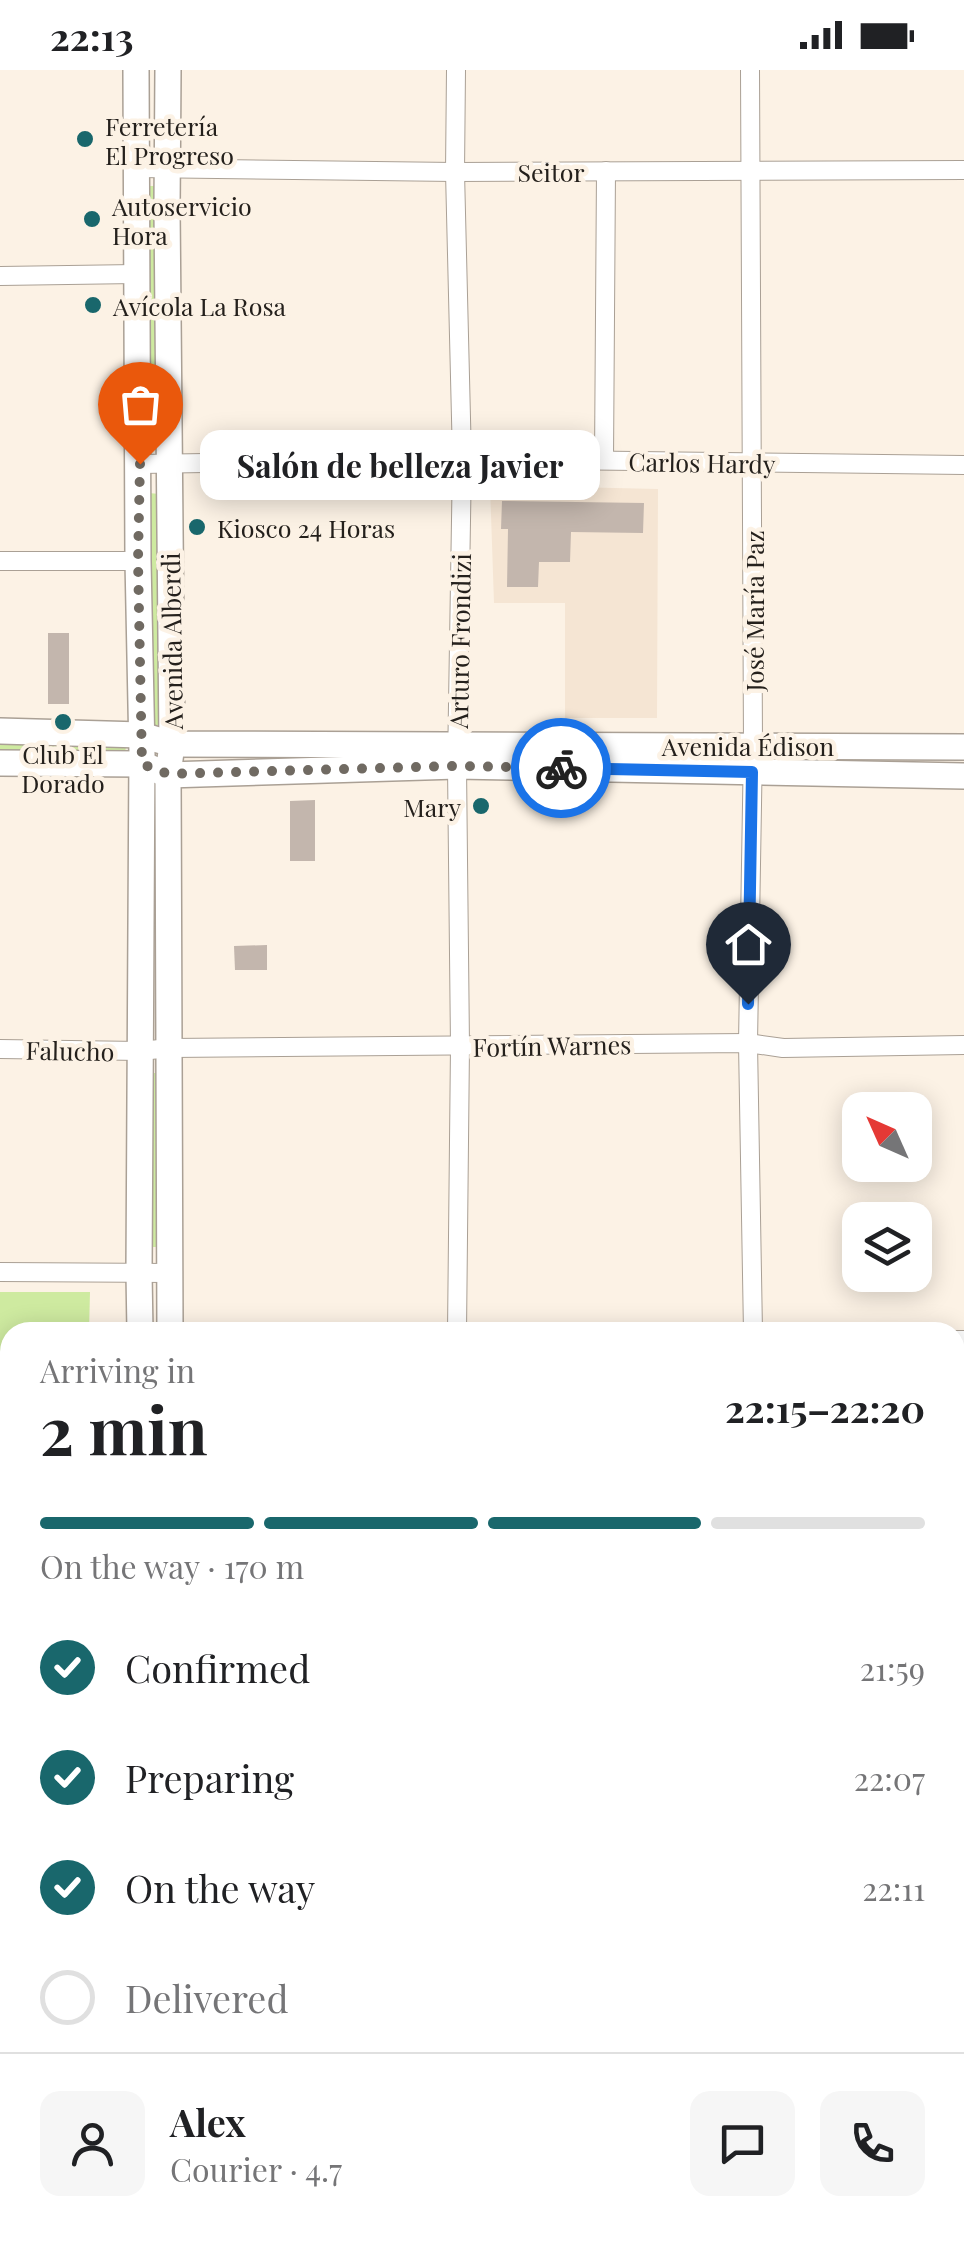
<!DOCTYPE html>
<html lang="en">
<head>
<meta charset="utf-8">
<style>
  :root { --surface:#fff; --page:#f6f6f6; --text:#202124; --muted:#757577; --line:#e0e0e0; --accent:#19676c }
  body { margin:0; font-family:"Playfair Display",serif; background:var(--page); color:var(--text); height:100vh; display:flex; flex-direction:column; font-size:38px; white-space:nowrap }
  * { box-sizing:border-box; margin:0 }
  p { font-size:32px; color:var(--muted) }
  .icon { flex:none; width:55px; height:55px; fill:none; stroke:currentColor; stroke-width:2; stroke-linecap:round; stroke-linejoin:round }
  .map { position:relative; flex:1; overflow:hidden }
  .sheet { position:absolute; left:0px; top:1252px; width:965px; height:932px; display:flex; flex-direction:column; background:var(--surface); border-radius:30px 30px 0 0; box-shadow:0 5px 25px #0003 }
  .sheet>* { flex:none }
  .needle { width:65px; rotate:315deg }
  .fabs { position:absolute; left:842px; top:1022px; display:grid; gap:20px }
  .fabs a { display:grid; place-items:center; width:90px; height:90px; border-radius:20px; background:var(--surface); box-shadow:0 5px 25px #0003; font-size:50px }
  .pin { position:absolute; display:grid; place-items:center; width:85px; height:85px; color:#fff; margin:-102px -42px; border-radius:50% 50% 50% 0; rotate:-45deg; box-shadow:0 0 10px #0007 }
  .pin .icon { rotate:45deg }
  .courier { position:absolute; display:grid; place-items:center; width:100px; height:100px; margin:-50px; border:8px solid #1a73e8; border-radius:50%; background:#fff; color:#222; box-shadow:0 2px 12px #0007 }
  .bubble { position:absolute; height:70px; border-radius:20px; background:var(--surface); box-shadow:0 5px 25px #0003; font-size:32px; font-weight:700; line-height:70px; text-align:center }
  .headline em { font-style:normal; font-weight:700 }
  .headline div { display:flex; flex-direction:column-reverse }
  .headline { display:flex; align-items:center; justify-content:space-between; height:170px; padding:0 40px }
  h1 { font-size:65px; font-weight:700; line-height:75px }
  .bar { display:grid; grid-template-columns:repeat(4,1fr); gap:15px 10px; align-content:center; height:120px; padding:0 40px }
  .bar i { height:12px; border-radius:8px; background:var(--line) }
  .bar .on { background:var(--accent) }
  .bar p { grid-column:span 4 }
  .line { display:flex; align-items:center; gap:25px; padding:0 40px; border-top:2px solid var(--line) }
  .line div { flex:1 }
  .round { display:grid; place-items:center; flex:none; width:105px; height:105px; border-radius:20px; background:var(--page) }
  ol { padding:0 40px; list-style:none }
  li { display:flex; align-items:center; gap:30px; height:110px }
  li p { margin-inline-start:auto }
  li .icon { padding:10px; border-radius:50%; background:var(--accent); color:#fff; stroke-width:4 }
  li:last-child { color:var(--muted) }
  li i { width:55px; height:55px; border:5px solid var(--line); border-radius:50% }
  .status { display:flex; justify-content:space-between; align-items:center; height:70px; padding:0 50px; background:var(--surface); direction:ltr }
  .status svg { height:28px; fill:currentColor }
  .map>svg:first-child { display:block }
  .built { fill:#f5e5d3 }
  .green { fill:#ceeaa0 }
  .building { fill:#c3b6ad }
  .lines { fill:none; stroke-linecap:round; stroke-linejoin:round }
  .minor-casing { stroke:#aaa095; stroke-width:20 }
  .tertiary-casing { stroke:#aaa095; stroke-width:25 }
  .secondary-casing { stroke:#aaa095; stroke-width:28 }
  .minor { stroke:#fff; stroke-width:18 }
  .tertiary { stroke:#fff; stroke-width:22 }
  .secondary { stroke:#fff; stroke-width:25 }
  .done { stroke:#706a62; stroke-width:10; stroke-dasharray:0 18 }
  .route { stroke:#1a73e8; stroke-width:12 }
  .poi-dot { fill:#19676c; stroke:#fcf2e5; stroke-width:4 }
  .labels { text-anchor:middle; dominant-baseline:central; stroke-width:9; stroke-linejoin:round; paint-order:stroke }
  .poi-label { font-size:25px; fill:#24201c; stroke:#fcf2e5; text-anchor:start }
  .street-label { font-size:25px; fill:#24201c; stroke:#fcf2e5 }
</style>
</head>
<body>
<div class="status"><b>22:13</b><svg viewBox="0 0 49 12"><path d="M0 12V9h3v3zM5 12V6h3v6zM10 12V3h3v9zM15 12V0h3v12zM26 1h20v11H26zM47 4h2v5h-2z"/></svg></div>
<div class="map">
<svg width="964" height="2184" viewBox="0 0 964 2184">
  <rect width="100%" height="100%" fill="#fcf2e5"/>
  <polygon class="built" points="490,415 658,419 657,648 565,648 565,533 494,533"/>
  <g class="green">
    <polygon points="146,116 157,116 157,380 147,380"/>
    <polygon points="148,423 160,424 162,655 150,655"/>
    <polygon points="0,671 126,674 125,686 0,683"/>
    <polygon points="149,1003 160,1003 158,1177 147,1177"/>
    <polygon points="0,1222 90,1222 89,1262 10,1262 10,1492 0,1492"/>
  </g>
  <g class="building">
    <polygon points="502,431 644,433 643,463 571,462 570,492 539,492 538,517 507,517 508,459 501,459"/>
    <rect x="48" y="563" width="21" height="71"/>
    <polygon points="315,730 315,791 290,791 290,731"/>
    <polygon points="267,875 267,900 235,900 234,876"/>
  </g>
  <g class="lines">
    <defs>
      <g id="minor">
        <polyline points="456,0 455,102 462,389 457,696 460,976 457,1262"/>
        <polyline points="750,0 753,675 748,973 753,1262"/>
        <polyline points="138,98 455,102 964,100"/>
        <polyline points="0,206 136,204"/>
        <polyline points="604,390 606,101"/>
        <polyline points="140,394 462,389 964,395"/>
        <polyline points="0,491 138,491"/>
        <polyline points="0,979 140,981 170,978 748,973 783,978 964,975"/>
        <polyline points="0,1202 170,1203"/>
        <polyline points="955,1270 964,1270"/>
        <polyline points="0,1532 10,1533"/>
        <polyline points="955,1558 964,1558"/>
        <polyline points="0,1668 2,2002 0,2004"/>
        <polyline points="756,2175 756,2184"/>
        <polyline points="459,2184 460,2175"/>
      </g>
      <polyline id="tertiary" points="955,1903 964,1903"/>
      <g id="secondary">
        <polyline points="136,0 138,491 142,683 139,1203 140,1262"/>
        <polyline points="168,0 167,139 172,674 168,705 170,1262"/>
        <polyline points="0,661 141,665 172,674 964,677"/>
        <polyline points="0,693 142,694 168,705 457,696 964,706"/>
        <polyline points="171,2175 171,2184"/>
        <polyline points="143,2184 143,2175"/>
      </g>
    </defs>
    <use href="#minor" class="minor-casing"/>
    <use href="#tertiary" class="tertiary-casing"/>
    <use href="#secondary" class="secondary-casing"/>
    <use href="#minor" class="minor"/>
    <use href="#tertiary" class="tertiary"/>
    <use href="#secondary" class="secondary"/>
  </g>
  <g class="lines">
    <polyline class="done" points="140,394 138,490 142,694 168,704 456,696 561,698"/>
    <polyline class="route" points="561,698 752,702 748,934"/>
  </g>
  <g class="poi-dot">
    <circle cx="85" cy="69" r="10"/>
    <circle cx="92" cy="149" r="10"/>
    <circle cx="93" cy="235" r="10"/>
    <circle cx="197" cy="457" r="10"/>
    <circle cx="63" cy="652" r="10"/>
    <circle cx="481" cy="736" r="10"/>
  </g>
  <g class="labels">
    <g class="poi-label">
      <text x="105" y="55">Ferretería<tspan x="105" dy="29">El Progreso</tspan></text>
      <text x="112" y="135">Autoservicio<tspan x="112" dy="29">Hora</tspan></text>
      <text x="113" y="235">Avícola La Rosa</text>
      <text x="217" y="457">Kiosco 24 Horas</text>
      <text x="63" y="683" text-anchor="middle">Club El<tspan x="63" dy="29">Dorado</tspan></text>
      <text x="461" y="736" text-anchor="end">Mary</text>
    </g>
    <g class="street-label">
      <text x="551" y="101">Seitor</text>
      <text transform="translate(702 392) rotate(1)">Carlos Hardy</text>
      <text transform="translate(753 541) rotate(-90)">José María Paz</text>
      <text transform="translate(171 571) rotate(-91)">Avenida Alberdi</text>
      <text transform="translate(459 571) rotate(-89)">Arturo Frondizi</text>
      <text x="748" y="675">Avenida Édison</text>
      <text transform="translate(552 975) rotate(-1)">Fortín Warnes</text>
      <text transform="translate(70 980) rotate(1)">Falucho</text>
    </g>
  </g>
</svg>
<div class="fabs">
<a><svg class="needle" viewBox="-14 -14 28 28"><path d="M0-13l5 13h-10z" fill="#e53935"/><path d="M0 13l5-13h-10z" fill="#757577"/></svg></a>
<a><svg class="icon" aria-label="layers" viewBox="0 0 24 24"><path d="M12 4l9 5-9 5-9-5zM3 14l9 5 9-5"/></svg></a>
</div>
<div class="pin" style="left:140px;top:394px;background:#ea580c"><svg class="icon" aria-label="bag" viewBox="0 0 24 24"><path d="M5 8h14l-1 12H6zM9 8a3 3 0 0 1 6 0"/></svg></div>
<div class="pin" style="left:748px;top:934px;background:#1f2937"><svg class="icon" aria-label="home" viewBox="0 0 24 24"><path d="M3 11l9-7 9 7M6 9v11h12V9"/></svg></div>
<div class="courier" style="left:561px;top:698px"><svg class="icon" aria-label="bike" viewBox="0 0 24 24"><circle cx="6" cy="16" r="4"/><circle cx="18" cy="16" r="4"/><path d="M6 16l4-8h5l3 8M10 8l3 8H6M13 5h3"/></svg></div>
<div class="bubble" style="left:200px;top:360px;width:400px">Salón de belleza Javier</div>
<section class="sheet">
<div class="headline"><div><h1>2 min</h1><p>Arriving in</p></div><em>22:15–22:20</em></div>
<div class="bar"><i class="on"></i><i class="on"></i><i class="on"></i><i></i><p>On the way · 170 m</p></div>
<ol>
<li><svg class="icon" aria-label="check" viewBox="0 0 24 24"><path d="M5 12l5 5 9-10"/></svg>Confirmed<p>21:59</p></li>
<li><svg class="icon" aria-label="check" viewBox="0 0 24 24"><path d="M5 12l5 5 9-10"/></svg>Preparing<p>22:07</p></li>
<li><svg class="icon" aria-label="check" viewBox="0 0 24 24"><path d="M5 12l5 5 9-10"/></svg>On the way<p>22:11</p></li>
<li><i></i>Delivered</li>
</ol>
<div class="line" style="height:180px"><a class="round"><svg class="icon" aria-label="person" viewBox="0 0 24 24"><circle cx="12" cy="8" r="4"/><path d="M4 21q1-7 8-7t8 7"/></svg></a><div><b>Alex</b><p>Courier · 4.7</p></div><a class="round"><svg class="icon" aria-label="chat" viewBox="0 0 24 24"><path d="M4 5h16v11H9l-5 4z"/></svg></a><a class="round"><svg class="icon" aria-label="phone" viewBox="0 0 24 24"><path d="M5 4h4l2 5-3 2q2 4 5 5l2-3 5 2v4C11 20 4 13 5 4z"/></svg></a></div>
</section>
</div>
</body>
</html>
